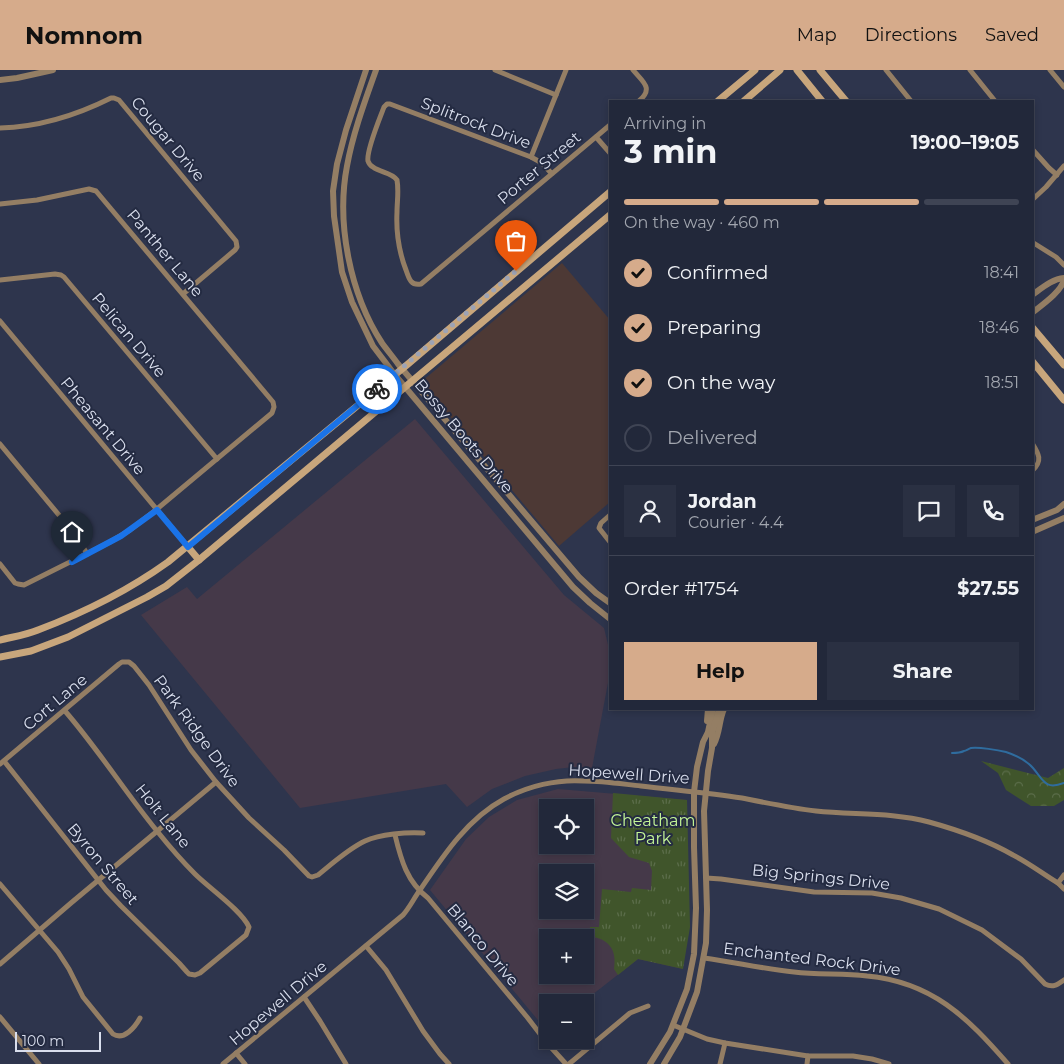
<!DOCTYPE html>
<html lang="en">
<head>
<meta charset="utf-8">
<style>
  :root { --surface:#22283a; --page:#2a3042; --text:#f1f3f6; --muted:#a2a6af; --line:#3f4454; --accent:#d6ab8b }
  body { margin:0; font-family:Montserrat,sans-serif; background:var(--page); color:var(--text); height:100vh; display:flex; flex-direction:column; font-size:19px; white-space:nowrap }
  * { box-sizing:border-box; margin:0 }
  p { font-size:16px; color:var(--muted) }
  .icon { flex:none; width:28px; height:28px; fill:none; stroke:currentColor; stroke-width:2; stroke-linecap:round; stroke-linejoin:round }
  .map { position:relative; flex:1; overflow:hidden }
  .panel { position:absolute; left:609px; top:30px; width:425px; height:610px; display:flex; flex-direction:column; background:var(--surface); border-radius:0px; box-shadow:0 2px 8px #0003,0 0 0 1px var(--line) }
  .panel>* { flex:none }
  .buttons { position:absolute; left:539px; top:729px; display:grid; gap:10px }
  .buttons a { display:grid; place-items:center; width:55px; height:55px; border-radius:0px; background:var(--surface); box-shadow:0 2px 8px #0003,0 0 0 1px var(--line); font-size:25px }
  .scale { position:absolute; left:15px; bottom:12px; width:86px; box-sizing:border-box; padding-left:5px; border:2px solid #d9deed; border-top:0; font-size:14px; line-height:18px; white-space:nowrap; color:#d9deed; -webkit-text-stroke:4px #242b42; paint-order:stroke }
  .pin { position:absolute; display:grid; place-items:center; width:42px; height:42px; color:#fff; margin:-51px -21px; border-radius:50% 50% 50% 0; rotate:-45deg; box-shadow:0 0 5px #0007 }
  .pin .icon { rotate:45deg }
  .courier { position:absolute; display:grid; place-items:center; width:50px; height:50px; margin:-25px; border:4px solid #1a73e8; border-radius:50%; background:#fff; color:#222; box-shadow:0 1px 6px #0007 }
  .headline em { font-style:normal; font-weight:700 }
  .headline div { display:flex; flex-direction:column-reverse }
  .headline { display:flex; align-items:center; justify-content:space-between; height:85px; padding:0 15px }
  h1 { font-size:32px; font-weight:700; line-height:38px }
  .bar { display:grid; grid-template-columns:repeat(4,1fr); gap:8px 5px; align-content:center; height:60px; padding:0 15px }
  .bar i { height:6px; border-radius:4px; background:var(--line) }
  .bar .current { background:var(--accent) }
  .bar p { grid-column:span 4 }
  .line { display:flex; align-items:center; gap:12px; padding:0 15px; border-top:1px solid var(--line) }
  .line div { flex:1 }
  .round { display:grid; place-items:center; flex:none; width:52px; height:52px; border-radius:0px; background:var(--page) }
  ol { padding:0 15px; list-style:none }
  li { display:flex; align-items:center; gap:15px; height:55px }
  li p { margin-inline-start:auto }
  li .icon { padding:5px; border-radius:50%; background:var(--accent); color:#111; stroke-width:4 }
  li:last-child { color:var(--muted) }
  li i { width:28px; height:28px; border:2px solid var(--line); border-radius:50% }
  .button { display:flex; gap:10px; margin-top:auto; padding:10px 15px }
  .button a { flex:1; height:58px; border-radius:0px; background:var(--accent); color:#111; font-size:20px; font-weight:700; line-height:58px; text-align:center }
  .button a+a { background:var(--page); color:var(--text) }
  header { display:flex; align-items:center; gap:30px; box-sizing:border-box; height:70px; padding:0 25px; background:var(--accent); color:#111 }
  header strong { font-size:24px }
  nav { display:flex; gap:28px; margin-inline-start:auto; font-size:18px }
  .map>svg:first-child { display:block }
  .industrial { fill:#4d3935 }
  .education { fill:#453949; fill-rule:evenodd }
  .grass { fill:url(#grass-tufts) }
  .forest { fill:url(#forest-crowns) }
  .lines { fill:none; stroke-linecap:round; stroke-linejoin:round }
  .stream { stroke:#2f6c9e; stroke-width:2 }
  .minor { stroke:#947e64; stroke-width:5 }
  .tertiary { stroke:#947e64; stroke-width:6 }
  .secondary { stroke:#c8a67c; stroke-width:7 }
  .done { stroke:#9da3b5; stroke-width:5; stroke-dasharray:0 9 }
  .route { stroke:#1a73e8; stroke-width:6 }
  .labels { text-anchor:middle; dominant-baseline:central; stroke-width:4; stroke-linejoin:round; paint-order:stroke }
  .street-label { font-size:16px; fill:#d9deed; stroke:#242b42 }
  .park-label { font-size:16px; fill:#c4f697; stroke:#242b42 }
</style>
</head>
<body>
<header>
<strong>Nomnom</strong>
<nav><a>Map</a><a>Directions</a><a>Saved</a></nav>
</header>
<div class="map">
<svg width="1064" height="994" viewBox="0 0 1064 994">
  <defs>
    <pattern id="grass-tufts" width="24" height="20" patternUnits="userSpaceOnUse" patternTransform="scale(1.25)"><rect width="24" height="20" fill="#40552b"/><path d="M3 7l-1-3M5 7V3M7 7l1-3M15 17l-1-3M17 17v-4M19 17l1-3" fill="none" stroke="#5b6d4a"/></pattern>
    <pattern id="forest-crowns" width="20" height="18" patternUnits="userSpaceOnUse" patternTransform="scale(1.25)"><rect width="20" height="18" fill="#40552b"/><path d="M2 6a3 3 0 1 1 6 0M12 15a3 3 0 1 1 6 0" fill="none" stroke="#5b6d4a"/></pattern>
  </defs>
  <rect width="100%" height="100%" fill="#2e354d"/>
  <polygon class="industrial" points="562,193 610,250 610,432 559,476 421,312"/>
  <g class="education">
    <polygon points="415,349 564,525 604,558 610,583 610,602 592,698 574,697 556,699 525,706 492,719 467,737 446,714 300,738 141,545 187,517 197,529"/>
    <path d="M558 719 687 730 683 899 638 889 583 932H548L547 961 430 820 466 769 489 747 517 730ZM548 738H585V775H548ZM548 802H585V840H548ZM548 868H585V905H548Z"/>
  </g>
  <path class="grass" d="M613 723 687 730 690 857 683 899 638 889 618 905 614 899C617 879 609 869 589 866L590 857H599L602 819 631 822 632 818 651 820 652 801 649 793 629 787 611 768Z"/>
  <polygon class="forest" points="981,691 1048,708 1064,698 1064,730 1054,736 1031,736 1006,720 998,703"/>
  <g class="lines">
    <path class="stream" d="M952 683C956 683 960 683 964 681 966 681 968 679 971 678 979 677 998 680 1006 682 1015 685 1027 691 1033 698 1044 711 1045 720 1064 713"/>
    <g class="minor">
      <polyline points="495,0 556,25"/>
      <path d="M633 0C643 12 654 18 639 31"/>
      <polyline points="886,0 911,31"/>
      <polyline points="970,0 995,31"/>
      <polyline points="1050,0 1064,17"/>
      <path d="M0 58C38 57 77 45 111 28H114L119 30 236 171 237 177 235 180 183 224"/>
      <polyline points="596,67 610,83"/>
      <polyline points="1032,79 1049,98 1057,105"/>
      <polyline points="531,87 566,0"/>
      <path d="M552 104 542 93 531 87 390 34H387L384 37C380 48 366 81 368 91 369 94 371 96 373 97 381 103 391 102 397 110 399 121 397 132 397 142 396 162 399 182 406 200 409 209 411 216 421 214L610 55"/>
      <polyline points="1032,130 1046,117 1064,96"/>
      <polyline points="0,134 37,130 89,119 96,121 273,332 274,337 272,343 157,439 130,460 110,472 24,515 18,514 15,513 0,494"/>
      <polyline points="1032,172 1056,187 1064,195"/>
      <polyline points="0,210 55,204 61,205 64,207 217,389"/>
      <polyline points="0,251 188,477"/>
      <path d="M1032 373C1039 384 1043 391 1032 401"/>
      <polyline points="0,374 78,468 87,484"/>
      <polyline points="610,445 601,453 599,458 610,472"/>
      <path d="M4 691 106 820 121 836 179 893 187 902 189 904 195 905 200 903 246 865 249 857C242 841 209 818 195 804 182 791 169 776 157 761 125 722 98 679 65 641"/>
      <path d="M0 694 119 594 122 592H129L134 596 149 615 191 680 216 712 249 748 284 780 309 806 312 807 318 805C333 793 348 779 365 771 380 764 407 762 423 763"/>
      <path d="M395 765C401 790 407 812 428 828L527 947 547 973 566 994"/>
      <path d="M706 808 721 809 814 822 872 823 901 828 939 839 982 860 1021 889 1045 914C1053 918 1057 915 1064 910"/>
      <polyline points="1058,813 1064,805"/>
      <path d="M0 814 58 882 69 899 83 927 113 964C124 971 135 957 140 948"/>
      <polyline points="366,876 386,900 423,961 440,984 449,994"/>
      <path d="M704 888C734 892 764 899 794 902 818 905 843 903 867 906 932 912 967 947 1008 994"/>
      <polyline points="0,894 71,833 216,712"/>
      <polyline points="304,927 320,951 346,994"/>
      <polyline points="0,947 39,994"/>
      <polyline points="673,955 707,969 725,973 808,986 853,986 872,989 889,994"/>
      <polyline points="236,983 245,994"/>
      <path d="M223 994 403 845C410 837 414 828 420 820 443 786 467 749 504 729 528 716 557 709 584 711 603 711 622 714 641 716 674 720 708 723 742 728 767 733 791 738 816 741 854 745 892 742 929 752 958 760 987 770 1013 785 1029 793 1043 804 1058 813L1064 819"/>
      <polyline points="569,994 630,943 648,936"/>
      <polyline points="720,994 725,973"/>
      <polyline points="807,994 808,986"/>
    </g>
    <g class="tertiary">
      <polyline points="366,0 346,60 337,94 333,121 334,146 342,202 352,232 373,276 395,305 573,517 590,533 610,549"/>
      <path d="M376 0C365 31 353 63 347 96 336 153 350 224 382 273 387 280 393 287 398 294L579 507 596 523 610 533"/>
      <polyline points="0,10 17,8 53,0"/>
      <path d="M1032 225C1042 218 1052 209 1064 208"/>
      <path d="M1032 243C1042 235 1061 222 1064 210"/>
      <polyline points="1032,450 1057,440 1064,434"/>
      <polyline points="1032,462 1064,448"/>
      <polyline points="707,651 708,639"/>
      <path d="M714 674C720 663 719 650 724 639"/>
      <polyline points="650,994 670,962 687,919 694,884 696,838 694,777 694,722 697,697 703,672 708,662 713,639"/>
      <polyline points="664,994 680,967 697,922 706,873 707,840 704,741 708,701 712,678 712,664 719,639"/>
    </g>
    <g class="secondary">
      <polyline points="797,0 822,31"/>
      <polyline points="820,0 846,31"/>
      <polyline points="718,31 755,0"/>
      <polyline points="744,31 780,0"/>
      <polyline points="1032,257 1064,295"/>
      <polyline points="1032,291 1064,330"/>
      <polyline points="188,477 199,490"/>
      <path d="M0 570C12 567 26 565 38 560 83 543 129 520 168 492L408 294 610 122"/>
      <polyline points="0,587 31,581 68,567 147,527 166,516 199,490 610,145"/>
    </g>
  </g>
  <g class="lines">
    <polyline class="done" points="377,319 516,201"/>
    <polyline class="route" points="72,492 121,466 157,440 188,477 377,319"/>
  </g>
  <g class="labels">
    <g class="street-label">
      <text transform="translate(476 53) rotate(21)">Splitrock Drive</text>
      <text transform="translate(168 69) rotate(50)">Cougar Drive</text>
      <text transform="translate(539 98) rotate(-40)">Porter Street</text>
      <text transform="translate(165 183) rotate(50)">Panther Lane</text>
      <text transform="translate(129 265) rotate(50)">Pelican Drive</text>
      <text transform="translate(103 356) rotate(50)">Pheasant Drive</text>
      <text transform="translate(464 366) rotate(50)">Bossy Boots Drive</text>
      <text transform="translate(55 632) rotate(-40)">Cort Lane</text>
      <text transform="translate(197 661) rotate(54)">Park Ridge Drive</text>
      <text transform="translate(629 704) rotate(4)">Hopewell Drive</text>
      <text transform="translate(163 746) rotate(51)">Holt Lane</text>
      <text transform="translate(103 794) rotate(50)">Byron Street</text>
      <text transform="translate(821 807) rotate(6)">Big Springs Drive</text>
      <text transform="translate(483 875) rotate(50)">Blanco Drive</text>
      <text transform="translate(812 889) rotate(7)">Enchanted Rock Drive</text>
      <text transform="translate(278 933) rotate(-40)">Hopewell Drive</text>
    </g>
    <g class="park-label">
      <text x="653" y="750">Cheatham<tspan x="653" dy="18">Park</tspan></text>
    </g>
  </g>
</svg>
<div class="buttons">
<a><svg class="icon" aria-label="locate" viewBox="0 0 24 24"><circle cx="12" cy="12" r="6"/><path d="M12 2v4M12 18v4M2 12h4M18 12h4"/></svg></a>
<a><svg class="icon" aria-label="layers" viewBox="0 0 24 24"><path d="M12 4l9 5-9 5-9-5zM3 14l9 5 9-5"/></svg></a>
<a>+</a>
<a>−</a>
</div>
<div class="scale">100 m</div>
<div class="pin" style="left:516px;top:201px;background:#ea580c"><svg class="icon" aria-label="bag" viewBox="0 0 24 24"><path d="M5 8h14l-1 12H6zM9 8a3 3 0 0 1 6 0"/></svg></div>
<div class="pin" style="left:72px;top:492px;background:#1f2937"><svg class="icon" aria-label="home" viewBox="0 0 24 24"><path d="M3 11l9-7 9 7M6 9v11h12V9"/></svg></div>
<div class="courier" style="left:377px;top:319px"><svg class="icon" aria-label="bike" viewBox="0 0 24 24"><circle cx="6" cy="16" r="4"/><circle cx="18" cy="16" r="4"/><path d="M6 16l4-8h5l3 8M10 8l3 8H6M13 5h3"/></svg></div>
<section class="panel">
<div class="headline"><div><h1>3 min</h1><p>Arriving in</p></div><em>19:00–19:05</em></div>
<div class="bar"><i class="current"></i><i class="current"></i><i class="current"></i><i></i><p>On the way · 460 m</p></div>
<ol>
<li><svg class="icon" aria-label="check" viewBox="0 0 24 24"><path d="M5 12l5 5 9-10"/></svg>Confirmed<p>18:41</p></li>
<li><svg class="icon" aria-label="check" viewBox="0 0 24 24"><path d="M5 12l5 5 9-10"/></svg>Preparing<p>18:46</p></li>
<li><svg class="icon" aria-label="check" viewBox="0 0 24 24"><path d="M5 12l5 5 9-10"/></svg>On the way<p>18:51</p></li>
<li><i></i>Delivered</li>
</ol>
<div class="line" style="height:90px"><a class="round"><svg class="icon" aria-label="person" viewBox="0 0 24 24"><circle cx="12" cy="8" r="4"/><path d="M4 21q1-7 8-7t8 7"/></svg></a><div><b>Jordan</b><p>Courier · 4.4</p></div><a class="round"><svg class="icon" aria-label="chat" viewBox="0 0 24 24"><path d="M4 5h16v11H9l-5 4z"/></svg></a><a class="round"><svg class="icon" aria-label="phone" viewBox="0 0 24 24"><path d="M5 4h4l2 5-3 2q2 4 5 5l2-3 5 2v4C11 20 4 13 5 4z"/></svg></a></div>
<div class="line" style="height:65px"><div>Order #1754</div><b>$27.55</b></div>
<div class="button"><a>Help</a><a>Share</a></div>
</section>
</div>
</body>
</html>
